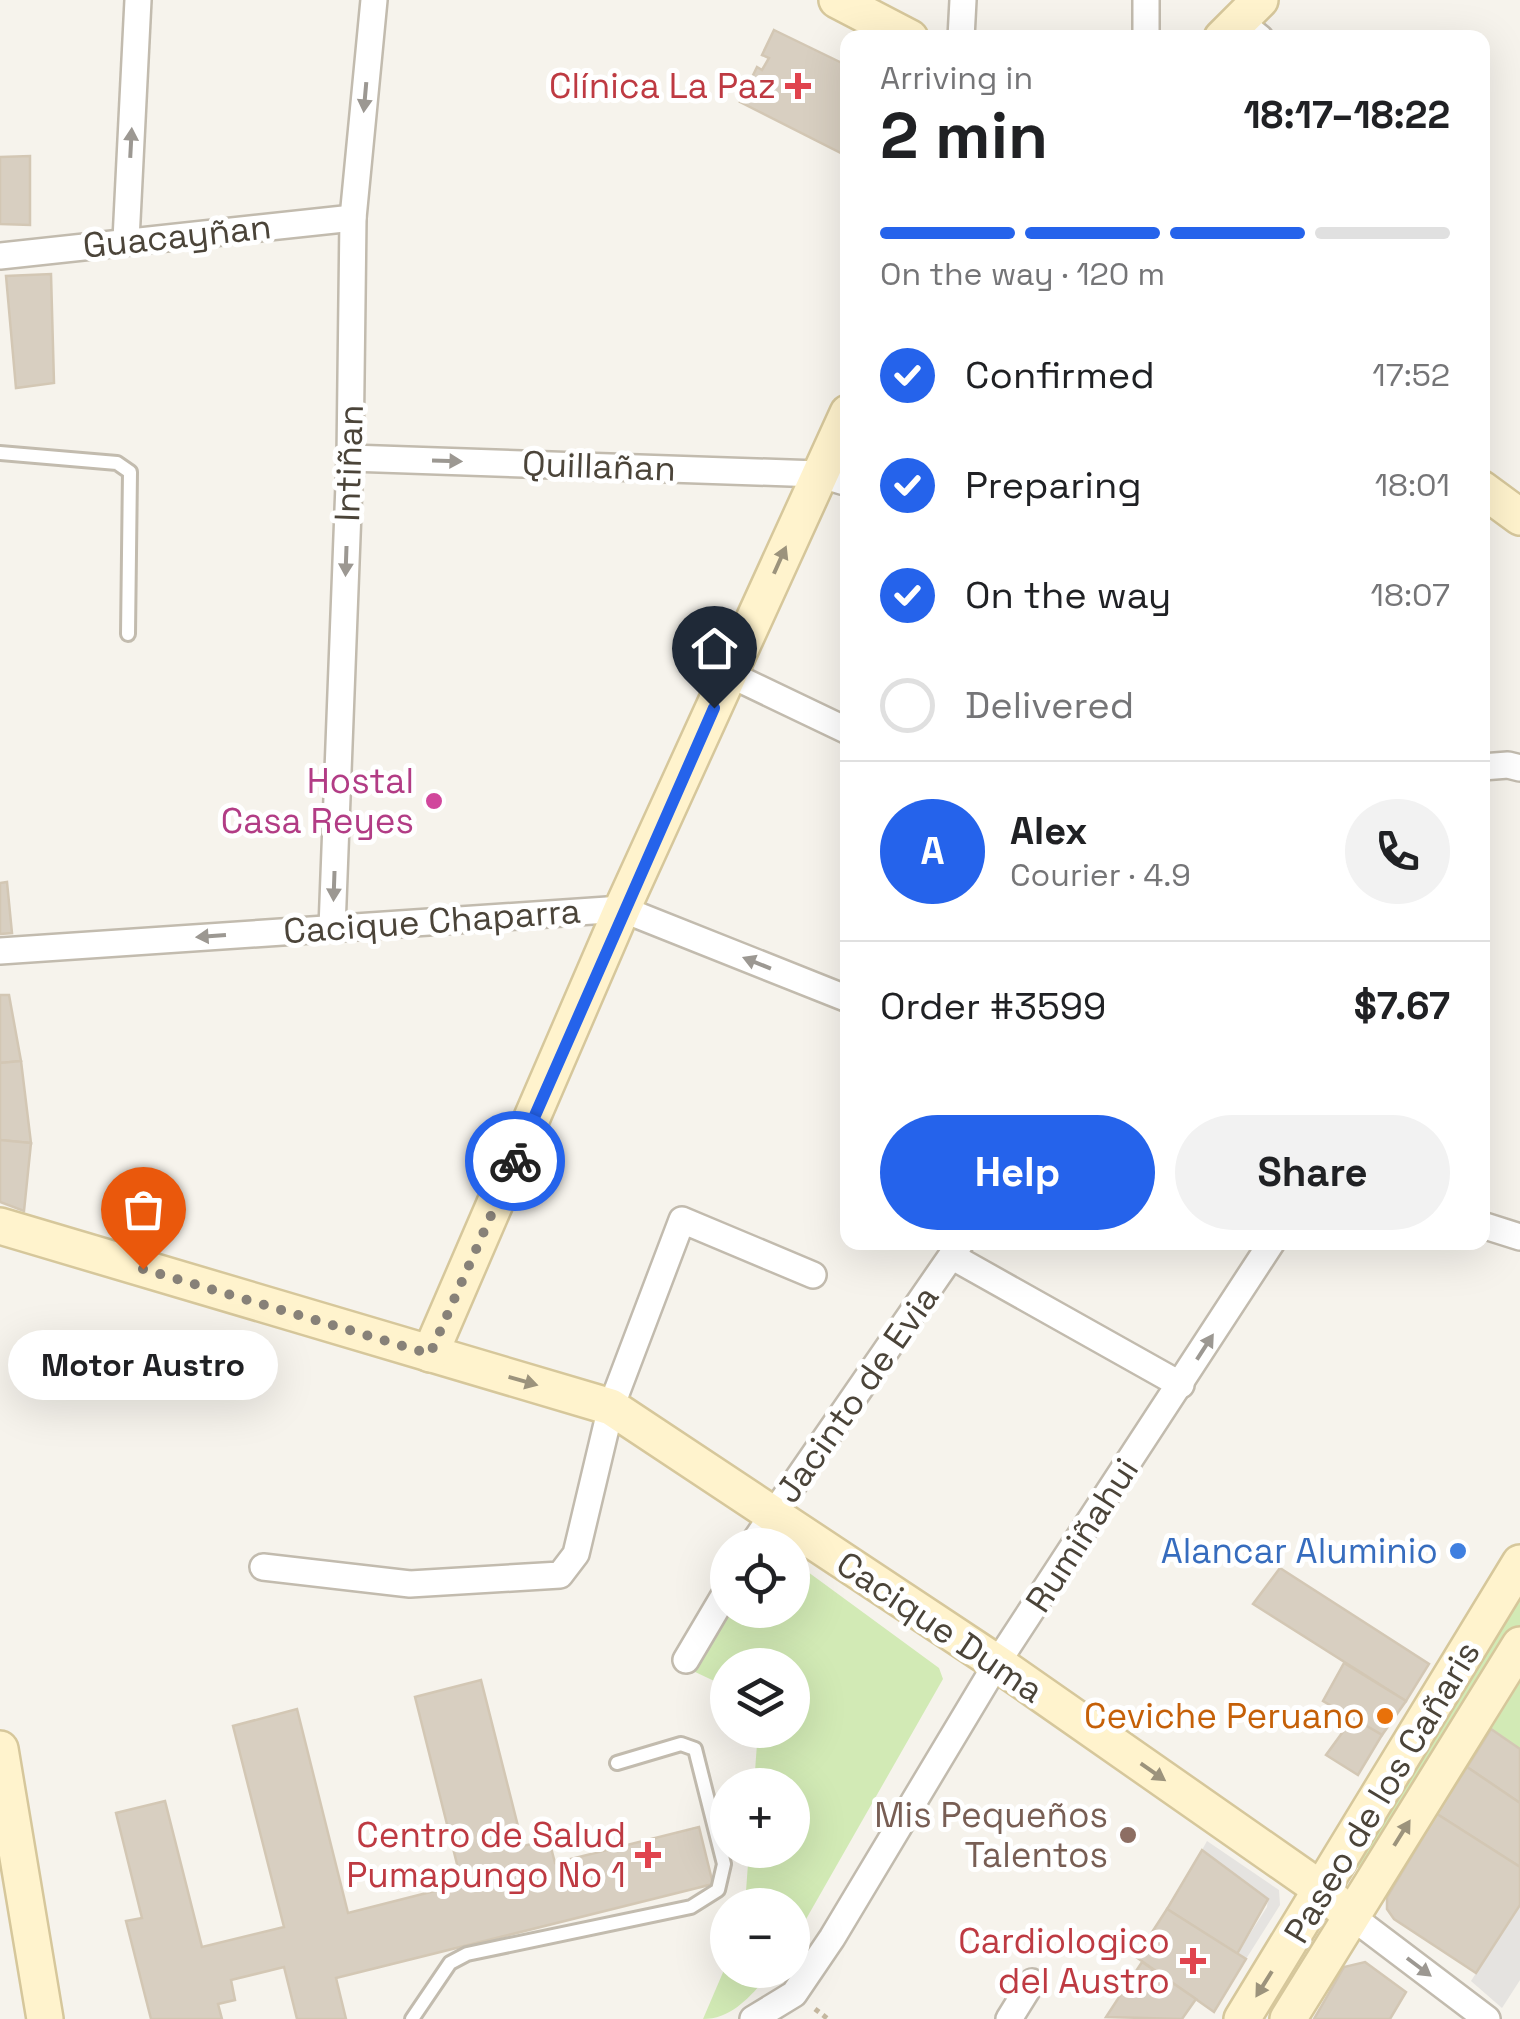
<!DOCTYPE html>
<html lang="en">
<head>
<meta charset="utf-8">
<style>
  :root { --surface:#fff; --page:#f2f2f2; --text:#202124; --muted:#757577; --line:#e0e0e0; --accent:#2563eb }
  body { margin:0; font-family:"Space Grotesk",sans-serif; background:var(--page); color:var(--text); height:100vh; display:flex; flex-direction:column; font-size:38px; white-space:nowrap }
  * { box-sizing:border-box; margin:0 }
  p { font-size:32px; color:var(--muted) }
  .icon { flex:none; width:55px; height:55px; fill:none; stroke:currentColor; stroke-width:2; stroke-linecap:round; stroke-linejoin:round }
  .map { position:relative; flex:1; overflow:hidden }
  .panel { position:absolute; left:840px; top:30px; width:650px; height:1220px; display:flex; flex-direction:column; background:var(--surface); border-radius:20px; box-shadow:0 10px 40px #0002 }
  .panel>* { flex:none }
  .buttons { position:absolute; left:710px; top:1528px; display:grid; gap:20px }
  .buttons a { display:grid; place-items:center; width:100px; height:100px; border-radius:50%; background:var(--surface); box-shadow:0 10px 40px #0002; font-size:50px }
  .pin { position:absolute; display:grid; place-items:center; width:85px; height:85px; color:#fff; margin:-102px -42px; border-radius:50% 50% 50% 0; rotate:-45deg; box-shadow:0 0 10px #0007 }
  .pin .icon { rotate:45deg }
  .courier { position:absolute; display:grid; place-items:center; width:100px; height:100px; margin:-50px; border:8px solid #2563eb; border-radius:50%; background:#fff; color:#222; box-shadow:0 2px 12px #0007 }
  .bubble { position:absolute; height:70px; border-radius:35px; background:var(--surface); box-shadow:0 10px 40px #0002; font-size:32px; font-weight:800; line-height:70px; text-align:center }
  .overview em { font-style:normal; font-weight:800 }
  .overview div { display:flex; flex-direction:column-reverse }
  .overview { display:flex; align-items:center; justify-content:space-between; height:170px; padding:0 40px }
  h1 { font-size:65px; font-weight:800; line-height:75px }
  .bar { display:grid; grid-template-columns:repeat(4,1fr); gap:15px 10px; align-content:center; height:120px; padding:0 40px }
  .bar i { height:12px; border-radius:8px; background:var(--line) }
  .bar .active { background:var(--accent) }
  .bar p { grid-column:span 4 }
  .line { display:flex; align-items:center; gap:25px; padding:0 40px; border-top:2px solid var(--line) }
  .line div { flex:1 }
  .round { display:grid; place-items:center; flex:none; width:105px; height:105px; border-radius:52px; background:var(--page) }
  ol { padding:0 40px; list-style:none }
  li { display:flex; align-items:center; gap:30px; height:110px }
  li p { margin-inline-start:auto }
  li .icon { padding:10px; border-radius:50%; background:var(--accent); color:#fff; stroke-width:4 }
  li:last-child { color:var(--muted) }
  li i { width:55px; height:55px; border:5px solid var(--line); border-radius:50% }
  .button { display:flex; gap:20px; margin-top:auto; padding:20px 40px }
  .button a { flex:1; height:115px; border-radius:60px; background:var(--accent); color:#fff; font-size:40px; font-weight:800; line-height:115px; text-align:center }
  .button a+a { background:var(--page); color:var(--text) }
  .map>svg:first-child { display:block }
  .green { fill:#d2eab5 }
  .parking { fill:#e5e3e0 }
  .building { fill:#d8cfc1; stroke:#d3c7b4; stroke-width:2.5 }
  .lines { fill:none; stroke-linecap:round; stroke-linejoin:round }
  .lane-casing { stroke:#c2bbae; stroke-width:18 }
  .street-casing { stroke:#c2bbae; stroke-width:30 }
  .secondary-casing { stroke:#d6c79b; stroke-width:40 }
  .path { stroke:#c4b79f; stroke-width:5; stroke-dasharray:5 5; stroke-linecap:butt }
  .lane { stroke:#fff; stroke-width:12 }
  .street { stroke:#fff; stroke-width:25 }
  .secondary { stroke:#fff3cd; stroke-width:35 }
  .oneway { fill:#9c9892 }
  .oneway2 { fill:#9c937c }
  .done { stroke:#878178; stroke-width:10; stroke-dasharray:0 18 }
  .route { stroke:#2563eb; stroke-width:12 }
  .health-dot { fill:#e0444e; stroke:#fff; stroke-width:4 }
  .hotel-dot { fill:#d1479c; stroke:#fff; stroke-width:4 }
  .shop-dot { fill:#3f7fe0; stroke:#fff; stroke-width:4 }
  .food-dot { fill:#e8710a; stroke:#fff; stroke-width:4 }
  .education-dot { fill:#8d6e63; stroke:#fff; stroke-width:4 }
  .labels { text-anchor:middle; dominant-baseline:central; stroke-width:10; stroke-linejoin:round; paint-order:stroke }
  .health-label { font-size:35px; fill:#be3a42; stroke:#fff; text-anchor:end }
  .street-label { font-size:35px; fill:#4b4439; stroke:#fff }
  .hotel-label { font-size:35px; fill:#b23c85; stroke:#fff; text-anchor:end }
  .shop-label { font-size:35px; fill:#366cbe; stroke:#fff; text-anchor:end }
  .food-label { font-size:35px; fill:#c56008; stroke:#fff; text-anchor:end }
  .education-label { font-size:35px; fill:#785e54; stroke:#fff; text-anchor:end }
</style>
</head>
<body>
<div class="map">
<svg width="1520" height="2019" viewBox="0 0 1520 2019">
  <rect width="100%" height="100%" fill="#f6f3ec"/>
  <g class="green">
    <polygon points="793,1561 939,1668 943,1679 793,1942 792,1905 745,1905 749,1850 792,1850 792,1785 754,1785 758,1730 792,1730 792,1665 728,1665 727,1687 676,1663 727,1573 728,1610 792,1610"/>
    <polygon points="1520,1594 1520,1645 1374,1879 1342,1857"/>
    <polygon points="1520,1682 1520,1749 1491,1729"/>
    <path d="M727 1963 728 1970H773C753 1993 734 2019 703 2019Z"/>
  </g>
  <g class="parking">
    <polygon points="1207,1841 1279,1890 1280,1905 1246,1959 1237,1954 1267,1907 1268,1899 1202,1850"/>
    <polygon points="1520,1905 1520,1980 1502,2008 1471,1981"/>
  </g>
  <g class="building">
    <polygon points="774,30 848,66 848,141 841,153 740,102 757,67 762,70 769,58 762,55"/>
    <polygon points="30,156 30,225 0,224 0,157"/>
    <polygon points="51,274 54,383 16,388 6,276"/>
    <polygon points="7,882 12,933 0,934 0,883"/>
    <polygon points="0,995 9,995 21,1061 0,1063"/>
    <polygon points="21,1061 31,1143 0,1140 0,1063"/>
    <polygon points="0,1140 31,1143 24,1211 0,1202"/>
    <polygon points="1280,1568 1429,1664 1406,1701 1253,1604"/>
    <polygon points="1344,1663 1406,1701 1382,1735 1323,1701"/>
    <polygon points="481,1680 523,1846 549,1840 555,1863 699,1827 713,1884 336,1978 346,2019 297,2019 284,1967 231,1980 235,2000 218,2004 222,2019 151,2019 126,1921 142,1918 116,1813 165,1801 202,1947 284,1927 233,1726 297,1709 348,1913 462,1884 415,1697"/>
    <polygon points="1353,1718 1382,1735 1358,1775 1326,1755"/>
    <polygon points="1491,1729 1520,1749 1520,1803 1467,1767"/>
    <polygon points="1467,1767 1520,1803 1520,1867 1437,1814"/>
    <polygon points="1437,1814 1520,1867 1520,1905 1476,1973 1394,1919 1387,1909 1387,1897"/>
    <polygon points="1202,1850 1268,1899 1237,1954 1167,1909"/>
    <polygon points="1167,1909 1246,1959 1214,2012 1136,1957"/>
    <polygon points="1142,1962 1196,1999 1182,2019 1106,2017"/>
    <polygon points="1365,1962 1406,1992 1390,2019 1314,2019 1344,1967"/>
  </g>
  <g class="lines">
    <defs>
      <g id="lane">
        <polyline points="0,453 117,463 130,472 128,634"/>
        <polyline points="412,2019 450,1963 467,1954 691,1907 718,1890 724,1864 695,1749 681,1744 617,1763"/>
      </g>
      <g id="street">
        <polyline points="1239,21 1260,38"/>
        <polyline points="961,38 963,0"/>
        <polyline points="1146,38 1146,0"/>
        <polyline points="126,240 138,0"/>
        <polyline points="0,256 353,218"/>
        <polyline points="350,458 818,474 848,483"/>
        <polyline points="729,674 848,731"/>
        <polyline points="1482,767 1508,765 1520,768"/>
        <polyline points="332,928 350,458 353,218 374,0"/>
        <polyline points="0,951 622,909 848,999"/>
        <polyline points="1482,1225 1520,1237"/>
        <polyline points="953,1257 1181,1385"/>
        <polyline points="752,1545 961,1242"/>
        <polyline points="263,1567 410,1584 560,1575 576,1554 611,1407 682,1220 813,1275"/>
        <polyline points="686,1660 728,1589"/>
        <polyline points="1351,1916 1487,2019"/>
        <polyline points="753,2019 794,1994 832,1938 997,1663 1272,1242"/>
        <polyline points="1009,2019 1032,1982"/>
      </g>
      <g id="secondary">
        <polyline points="837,0 910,38"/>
        <polyline points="1222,38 1260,0"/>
        <polyline points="1482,489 1520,517"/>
        <polyline points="0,1226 611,1407 997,1663 1322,1890 1351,1916"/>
        <polyline points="430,1354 622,909 848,413"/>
        <polyline points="0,1749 45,2019"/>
        <polyline points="1242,2019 1520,1563"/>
        <polyline points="1288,2019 1520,1645"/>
      </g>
    </defs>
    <use href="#lane" class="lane-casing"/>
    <use href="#street" class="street-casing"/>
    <use href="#secondary" class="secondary-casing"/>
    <polyline class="path" points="815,2009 828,2019"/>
    <use href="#lane" class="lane"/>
    <use href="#street" class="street"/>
    <use href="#secondary" class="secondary"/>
  </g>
  <defs><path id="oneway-solid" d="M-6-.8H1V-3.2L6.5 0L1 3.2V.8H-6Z" transform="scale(2.5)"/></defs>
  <g class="oneway">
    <use href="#oneway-solid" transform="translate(365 97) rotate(95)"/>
    <use href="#oneway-solid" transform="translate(131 143) rotate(-87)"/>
    <use href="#oneway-solid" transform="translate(447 461) rotate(2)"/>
    <use href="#oneway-solid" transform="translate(346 561) rotate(92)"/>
    <use href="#oneway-solid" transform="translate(334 886) rotate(92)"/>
    <use href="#oneway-solid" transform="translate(211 936) rotate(176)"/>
    <use href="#oneway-solid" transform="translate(757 963) rotate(-158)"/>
    <use href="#oneway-solid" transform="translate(1205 1347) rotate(-57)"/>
    <use href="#oneway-solid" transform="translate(1419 1967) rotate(37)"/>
  </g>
  <g class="oneway2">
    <use href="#oneway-solid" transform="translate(780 560) rotate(-66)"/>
    <use href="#oneway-solid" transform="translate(523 1381) rotate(16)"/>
    <use href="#oneway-solid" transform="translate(1153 1772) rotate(35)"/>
    <use href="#oneway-solid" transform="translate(1402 1833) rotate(-58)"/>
    <use href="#oneway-solid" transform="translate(1264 1984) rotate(122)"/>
  </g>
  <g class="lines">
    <polyline class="done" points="143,1269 430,1354 515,1161"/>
    <polyline class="route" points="515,1161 714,708"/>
  </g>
  <g class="health-dot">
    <path d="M793 71h10v10h10v10h-10v10h-10v-10h-10v-10h10z"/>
    <path d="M643 1840h10v10h10v10h-10v10h-10v-10h-10v-10h10z"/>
    <path d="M1188 1946h10v10h10v10h-10v10h-10v-10h-10v-10h10z"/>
  </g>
  <circle class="hotel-dot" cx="434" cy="801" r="10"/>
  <circle class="shop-dot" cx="1458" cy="1551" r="10"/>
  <circle class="food-dot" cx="1385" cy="1716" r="10"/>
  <circle class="education-dot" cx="1128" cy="1835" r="10"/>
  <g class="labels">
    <g class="health-label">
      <text x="776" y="86">Clínica La Paz</text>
      <text x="626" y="1835">Centro de Salud<tspan x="626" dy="40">Pumapungo No 1</tspan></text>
      <text x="1170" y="1941">Cardiologico<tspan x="1170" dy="40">del Austro</tspan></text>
    </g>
    <g class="street-label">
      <text transform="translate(177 236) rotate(-6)">Guacayñan</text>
      <text transform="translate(349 463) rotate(-88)">Intiñan</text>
      <text transform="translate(599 466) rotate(2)">Quillañan</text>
      <text transform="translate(432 921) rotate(-4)">Cacique Chaparra</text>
      <text transform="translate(857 1394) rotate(-55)">Jacinto de Evia</text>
      <text transform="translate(1082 1535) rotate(-57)">Rumiñahui</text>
      <text transform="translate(940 1627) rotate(34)">Cacique Duma</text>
      <text transform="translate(1382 1792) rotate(-59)">Paseo de los Cañaris</text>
    </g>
    <g class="hotel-label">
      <text x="414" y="781">Hostal<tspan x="414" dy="40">Casa Reyes</tspan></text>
    </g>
    <g class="shop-label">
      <text x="1438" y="1551">Alancar Aluminio</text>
    </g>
    <g class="food-label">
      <text x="1365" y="1716">Ceviche Peruano</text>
    </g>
    <g class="education-label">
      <text x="1108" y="1815">Mis Pequeños<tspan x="1108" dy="40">Talentos</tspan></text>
    </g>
  </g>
</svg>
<div class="buttons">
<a><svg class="icon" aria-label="locate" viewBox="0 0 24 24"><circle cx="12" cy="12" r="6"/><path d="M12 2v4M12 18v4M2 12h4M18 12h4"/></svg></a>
<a><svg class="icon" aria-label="layers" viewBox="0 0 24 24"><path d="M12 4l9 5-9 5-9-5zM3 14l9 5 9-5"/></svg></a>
<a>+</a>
<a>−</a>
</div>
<div class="pin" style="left:143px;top:1269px;background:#ea580c"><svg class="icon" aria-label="bag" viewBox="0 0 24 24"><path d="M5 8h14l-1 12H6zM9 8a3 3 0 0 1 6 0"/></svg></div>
<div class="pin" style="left:714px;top:708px;background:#1f2937"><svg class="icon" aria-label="home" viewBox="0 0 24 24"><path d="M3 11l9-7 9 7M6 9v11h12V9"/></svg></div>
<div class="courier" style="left:515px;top:1161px"><svg class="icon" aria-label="bike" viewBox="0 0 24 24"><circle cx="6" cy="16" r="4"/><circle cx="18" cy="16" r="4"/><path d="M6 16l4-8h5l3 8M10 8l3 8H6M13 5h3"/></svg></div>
<div class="bubble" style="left:8px;top:1330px;width:270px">Motor Austro</div>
<section class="panel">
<div class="overview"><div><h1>2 min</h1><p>Arriving in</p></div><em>18:17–18:22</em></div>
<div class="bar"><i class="active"></i><i class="active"></i><i class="active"></i><i></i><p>On the way · 120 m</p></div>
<ol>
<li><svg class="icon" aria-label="check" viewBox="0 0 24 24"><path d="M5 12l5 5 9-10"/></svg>Confirmed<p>17:52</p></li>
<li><svg class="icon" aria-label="check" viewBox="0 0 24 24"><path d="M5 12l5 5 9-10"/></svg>Preparing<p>18:01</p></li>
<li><svg class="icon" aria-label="check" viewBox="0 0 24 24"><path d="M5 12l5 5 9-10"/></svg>On the way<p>18:07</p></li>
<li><i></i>Delivered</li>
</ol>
<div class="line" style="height:180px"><b class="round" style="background:var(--accent);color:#fff">A</b><div><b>Alex</b><p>Courier · 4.9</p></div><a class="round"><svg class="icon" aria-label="phone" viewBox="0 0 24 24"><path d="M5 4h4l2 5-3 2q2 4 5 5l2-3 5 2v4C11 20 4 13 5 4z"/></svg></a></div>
<div class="line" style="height:130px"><div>Order #3599</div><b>$7.67</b></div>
<div class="button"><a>Help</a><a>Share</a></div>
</section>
</div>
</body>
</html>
